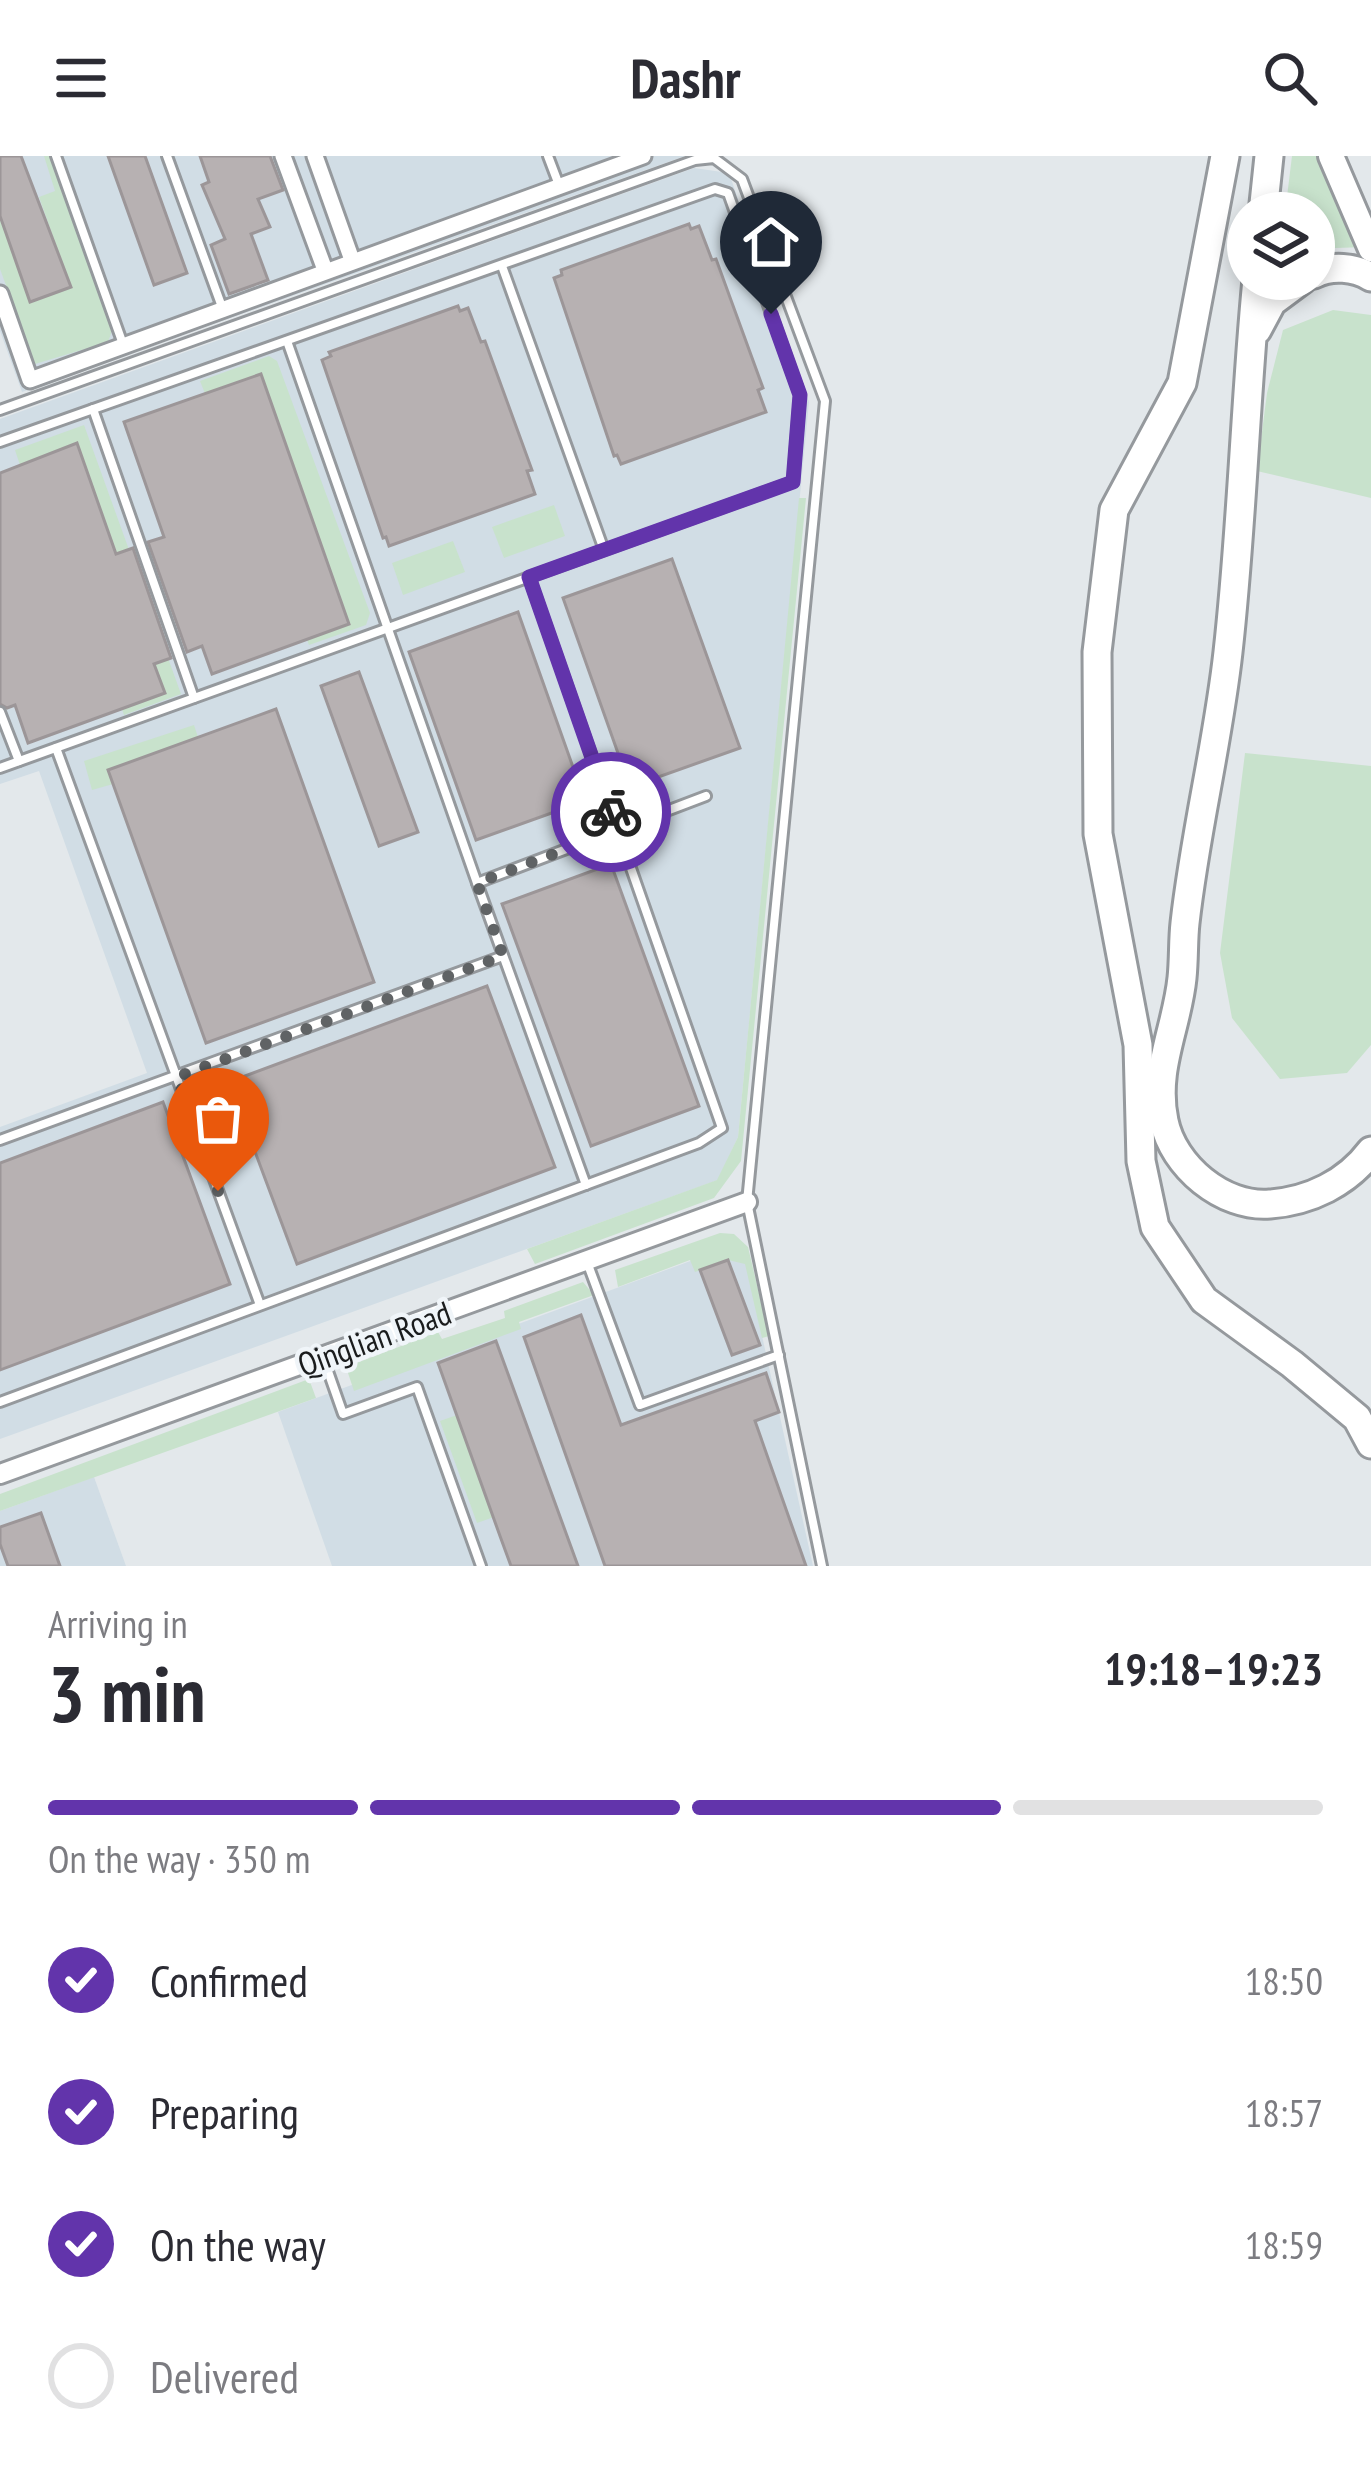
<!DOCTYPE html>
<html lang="en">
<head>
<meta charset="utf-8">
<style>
  :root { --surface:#fff; --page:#f2f2f3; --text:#2b2b33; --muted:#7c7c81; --line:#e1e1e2; --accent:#6234ab }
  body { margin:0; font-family:"PT Sans Narrow",sans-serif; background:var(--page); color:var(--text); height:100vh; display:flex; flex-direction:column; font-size:45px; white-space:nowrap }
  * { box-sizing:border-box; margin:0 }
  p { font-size:39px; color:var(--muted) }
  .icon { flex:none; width:66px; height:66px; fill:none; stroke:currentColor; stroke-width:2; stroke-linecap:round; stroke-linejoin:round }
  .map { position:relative; height:1410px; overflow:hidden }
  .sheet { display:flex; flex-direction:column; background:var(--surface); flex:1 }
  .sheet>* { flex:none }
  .controls { position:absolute; left:1227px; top:36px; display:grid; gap:24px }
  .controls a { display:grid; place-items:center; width:108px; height:108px; border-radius:50%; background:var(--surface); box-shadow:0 6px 18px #0003; font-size:60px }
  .pin { position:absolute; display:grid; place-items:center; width:102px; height:102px; color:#fff; margin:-123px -51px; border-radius:50% 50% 50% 0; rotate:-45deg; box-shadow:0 0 12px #0007 }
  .pin .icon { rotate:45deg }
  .courier { position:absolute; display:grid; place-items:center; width:120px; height:120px; margin:-60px; border:9px solid #6234ab; border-radius:50%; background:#fff; color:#222; box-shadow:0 3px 15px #0007 }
  .head em { font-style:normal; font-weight:700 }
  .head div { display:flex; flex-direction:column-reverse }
  .head { display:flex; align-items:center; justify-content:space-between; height:204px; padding:0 48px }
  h1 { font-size:78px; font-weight:700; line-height:90px }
  .bar { display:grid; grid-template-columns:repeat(4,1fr); gap:18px 12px; align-content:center; height:144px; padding:0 48px }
  .bar i { height:15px; border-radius:9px; background:var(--line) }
  .bar .selected { background:var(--accent) }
  .bar p { grid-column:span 4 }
  ol { padding:0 48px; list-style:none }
  li { display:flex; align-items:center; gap:36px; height:132px }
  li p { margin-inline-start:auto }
  li .icon { padding:12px; border-radius:50%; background:var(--accent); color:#fff; stroke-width:4 }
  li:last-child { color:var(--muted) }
  li i { width:66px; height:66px; border:6px solid var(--line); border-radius:50% }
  header { display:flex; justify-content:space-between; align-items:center; height:156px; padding:0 48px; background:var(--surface); font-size:54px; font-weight:700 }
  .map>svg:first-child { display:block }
  .built { fill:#d1dde5 }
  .green { fill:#c8e2cc }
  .building { fill:#b7b1b2; stroke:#9c9698; stroke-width:3 }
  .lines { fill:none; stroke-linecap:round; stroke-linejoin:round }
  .service-casing { stroke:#95999d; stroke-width:14 }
  .minor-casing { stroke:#95999d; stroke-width:21 }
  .tertiary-casing { stroke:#95999d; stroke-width:24 }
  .primary-casing { stroke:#95999d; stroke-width:30 }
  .motorway-casing { stroke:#95999d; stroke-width:33 }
  .service { stroke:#fff; stroke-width:8 }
  .minor { stroke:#fff; stroke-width:15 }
  .tertiary { stroke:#fff; stroke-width:18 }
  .primary { stroke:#fff; stroke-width:24 }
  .motorway { stroke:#fff; stroke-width:27 }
  .done { stroke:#606365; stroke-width:12; stroke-dasharray:0 21.6 }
  .route { stroke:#6234ab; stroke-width:15 }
  .labels { text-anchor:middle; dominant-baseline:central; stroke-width:9; stroke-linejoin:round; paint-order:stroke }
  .street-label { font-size:33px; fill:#1a1c1d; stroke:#f0f5f9 }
</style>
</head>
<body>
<header><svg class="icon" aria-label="menu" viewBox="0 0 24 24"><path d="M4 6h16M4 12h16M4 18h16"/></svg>Dashr<svg class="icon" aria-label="search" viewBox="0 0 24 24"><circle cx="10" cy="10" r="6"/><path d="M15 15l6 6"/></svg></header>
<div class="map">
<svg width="1371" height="1410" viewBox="0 0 1371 1410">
  <rect width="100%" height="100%" fill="#e3e8eb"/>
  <g class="built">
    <polygon points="0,0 685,0 22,236 0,175"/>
    <polygon points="694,12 729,17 809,246 738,981 718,1024 0,1283 0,971 147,917 39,615 0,628 0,263"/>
    <polygon points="726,1092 745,1103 813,1410 332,1410 278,1256"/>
    <polygon points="94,1321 126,1410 0,1410 0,1355"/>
  </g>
  <g class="green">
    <polygon points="44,0 51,0 112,175 108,186 35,208 0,113 0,60 30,145 71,131 39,41 55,35"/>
    <polygon points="1292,0 1320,0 1367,91 1335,92 1314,100 1314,57 1285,57"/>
    <polygon points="1333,154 1371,159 1371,342 1257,315 1267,237 1283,174"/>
    <polygon points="269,200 277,205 370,457 366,469 309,489 307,484 348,467 262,219 206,240 200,225"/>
    <polygon points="84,269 181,538 124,559 122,553 165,536 76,287 20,309 15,294"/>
    <polygon points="799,342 806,342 741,1005 714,1042 535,1108 527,1093 717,1024 738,981"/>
    <polygon points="554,349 565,380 504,402 492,371"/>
    <polygon points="453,385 465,416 403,439 392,407"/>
    <polygon points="194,569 198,581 109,614 113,628 92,634 84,605"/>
    <polygon points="1245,597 1371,610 1371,889 1347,917 1280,923 1232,862 1220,797"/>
    <polygon points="720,1077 734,1078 748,1091 769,1180 762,1182 745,1108 728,1104 695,1116 690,1104 618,1131 615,1114"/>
    <polygon points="583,1126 594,1139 519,1166 521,1173 354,1235 346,1211 438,1176 442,1183 505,1162 504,1155"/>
    <polygon points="309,1223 316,1242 0,1355 0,1338"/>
    <polygon points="457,1259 494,1361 477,1367 440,1265"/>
  </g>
  <g class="building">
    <polygon points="0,0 21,0 71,131 30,146 0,60"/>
    <polygon points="108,0 145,0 187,117 154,129"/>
    <polygon points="200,0 270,0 283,34 258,43 270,71 251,78 268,124 229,138 211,89 225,83 202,29 209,26"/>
    <polygon points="689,68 691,73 699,70 712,104 716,103 763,232 758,234 766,256 621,308 617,299 614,300 554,122 562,119 561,114"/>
    <polygon points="458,150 460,155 468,152 481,186 485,185 532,314 527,315 535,338 389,390 386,381 383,382 322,204 331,200 329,196"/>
    <polygon points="261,218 349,468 212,518 202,490 187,496 148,386 164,381 124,266"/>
    <polygon points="77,287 116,398 133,392 171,502 154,508 165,537 28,587 15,549 7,552 0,548 0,317"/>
    <polygon points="672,403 740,592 630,631 563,442"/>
    <polygon points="518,456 585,645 476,684 409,496"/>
    <polygon points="359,516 418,676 379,690 321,530"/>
    <polygon points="276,553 374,826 206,887 108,614"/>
    <polygon points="611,708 699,950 591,990 502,748"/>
    <polygon points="487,830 555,1011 297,1108 229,926"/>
    <polygon points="163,946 230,1128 0,1214 0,1007"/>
    <polygon points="728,1104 760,1189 732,1199 700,1114"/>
    <polygon points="581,1159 621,1269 766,1217 779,1256 755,1265 806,1410 605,1410 524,1181"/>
    <polygon points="496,1185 578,1410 511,1410 500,1380 438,1207"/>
    <polygon points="41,1357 60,1410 8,1410 0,1388 0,1371"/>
  </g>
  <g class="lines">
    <defs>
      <g id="service">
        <polyline points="56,0 124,191"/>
        <polyline points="167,0 222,151"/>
        <polyline points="548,0 559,29"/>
        <polyline points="502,110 604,394"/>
        <polyline points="287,185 477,727"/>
        <polyline points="93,253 194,542"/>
        <polyline points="0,254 695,4 714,2 742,23 825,245 747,1046 822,1410"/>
        <polyline points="0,286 715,33 728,37 800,239 793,326 0,612"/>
        <polyline points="0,556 19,605"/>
        <polyline points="56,592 260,1149"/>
        <polyline points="0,984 503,800"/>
        <polyline points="586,1029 477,727 706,640"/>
        <polyline points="587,1106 640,1249 779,1199"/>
        <polyline points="323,1201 343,1258 417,1231 481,1410"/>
        <polyline points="0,1246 699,987 722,972 529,421"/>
      </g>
      <g id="minor">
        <polyline points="283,0 325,114"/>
        <polyline points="315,0 352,104"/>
        <polyline points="0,138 30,224 643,0"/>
      </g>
      <polyline id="tertiary" points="0,1318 747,1046"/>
      <polyline id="primary" points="1331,0 1371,93"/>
      <g id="motorway">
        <polyline points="1225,0 1182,227 1114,354 1097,496 1098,678 1138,889 1141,1005 1155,1071 1204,1144 1292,1208 1357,1262 1371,1288"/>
        <polyline points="1263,57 1269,0"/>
        <path d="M1314 118C1331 109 1355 111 1371 121"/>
        <path d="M1257 123C1245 247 1242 372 1228 496 1218 587 1195 676 1185 767 1183 785 1184 803 1182 822 1177 872 1153 913 1164 965 1173 1010 1223 1052 1270 1048 1310 1045 1347 1027 1371 995"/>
        <polyline points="1257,174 1272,146 1303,123"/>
      </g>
    </defs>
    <use href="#service" class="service-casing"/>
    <use href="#minor" class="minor-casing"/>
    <use href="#tertiary" class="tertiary-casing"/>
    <use href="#primary" class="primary-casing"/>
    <use href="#motorway" class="motorway-casing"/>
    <use href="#service" class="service"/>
    <use href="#minor" class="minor"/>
    <use href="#tertiary" class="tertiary"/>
    <use href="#primary" class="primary"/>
    <use href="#motorway" class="motorway"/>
  </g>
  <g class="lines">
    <polyline class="done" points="218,1035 177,921 503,800 477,727 617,674 611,656"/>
    <polyline class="route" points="611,656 529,421 793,326 800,239 771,158"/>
  </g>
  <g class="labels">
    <g class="street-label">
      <text transform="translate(374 1182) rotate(-20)">Qinglian Road</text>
    </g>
  </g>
</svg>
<div class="controls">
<a><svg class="icon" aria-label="layers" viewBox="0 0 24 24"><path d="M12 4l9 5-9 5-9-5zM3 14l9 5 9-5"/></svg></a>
</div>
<div class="pin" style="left:218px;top:1035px;background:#ea580c"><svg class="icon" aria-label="bag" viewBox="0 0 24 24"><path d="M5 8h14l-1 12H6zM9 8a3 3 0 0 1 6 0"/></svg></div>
<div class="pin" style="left:771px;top:158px;background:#1f2937"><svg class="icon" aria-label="home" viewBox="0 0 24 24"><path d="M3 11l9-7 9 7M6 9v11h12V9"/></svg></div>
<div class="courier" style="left:611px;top:656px"><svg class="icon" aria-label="bike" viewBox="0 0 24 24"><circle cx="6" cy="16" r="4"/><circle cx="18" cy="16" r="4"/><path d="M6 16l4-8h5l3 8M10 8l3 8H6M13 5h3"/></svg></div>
</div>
<section class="sheet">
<div class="head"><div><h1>3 min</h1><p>Arriving in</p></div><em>19:18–19:23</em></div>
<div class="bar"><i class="selected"></i><i class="selected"></i><i class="selected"></i><i></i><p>On the way · 350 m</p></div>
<ol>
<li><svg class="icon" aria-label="check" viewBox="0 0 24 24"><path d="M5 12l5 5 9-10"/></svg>Confirmed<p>18:50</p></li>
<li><svg class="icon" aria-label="check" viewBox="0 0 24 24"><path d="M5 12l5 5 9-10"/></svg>Preparing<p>18:57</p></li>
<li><svg class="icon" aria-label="check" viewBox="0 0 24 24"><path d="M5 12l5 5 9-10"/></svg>On the way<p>18:59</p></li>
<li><i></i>Delivered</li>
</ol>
</section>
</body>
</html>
